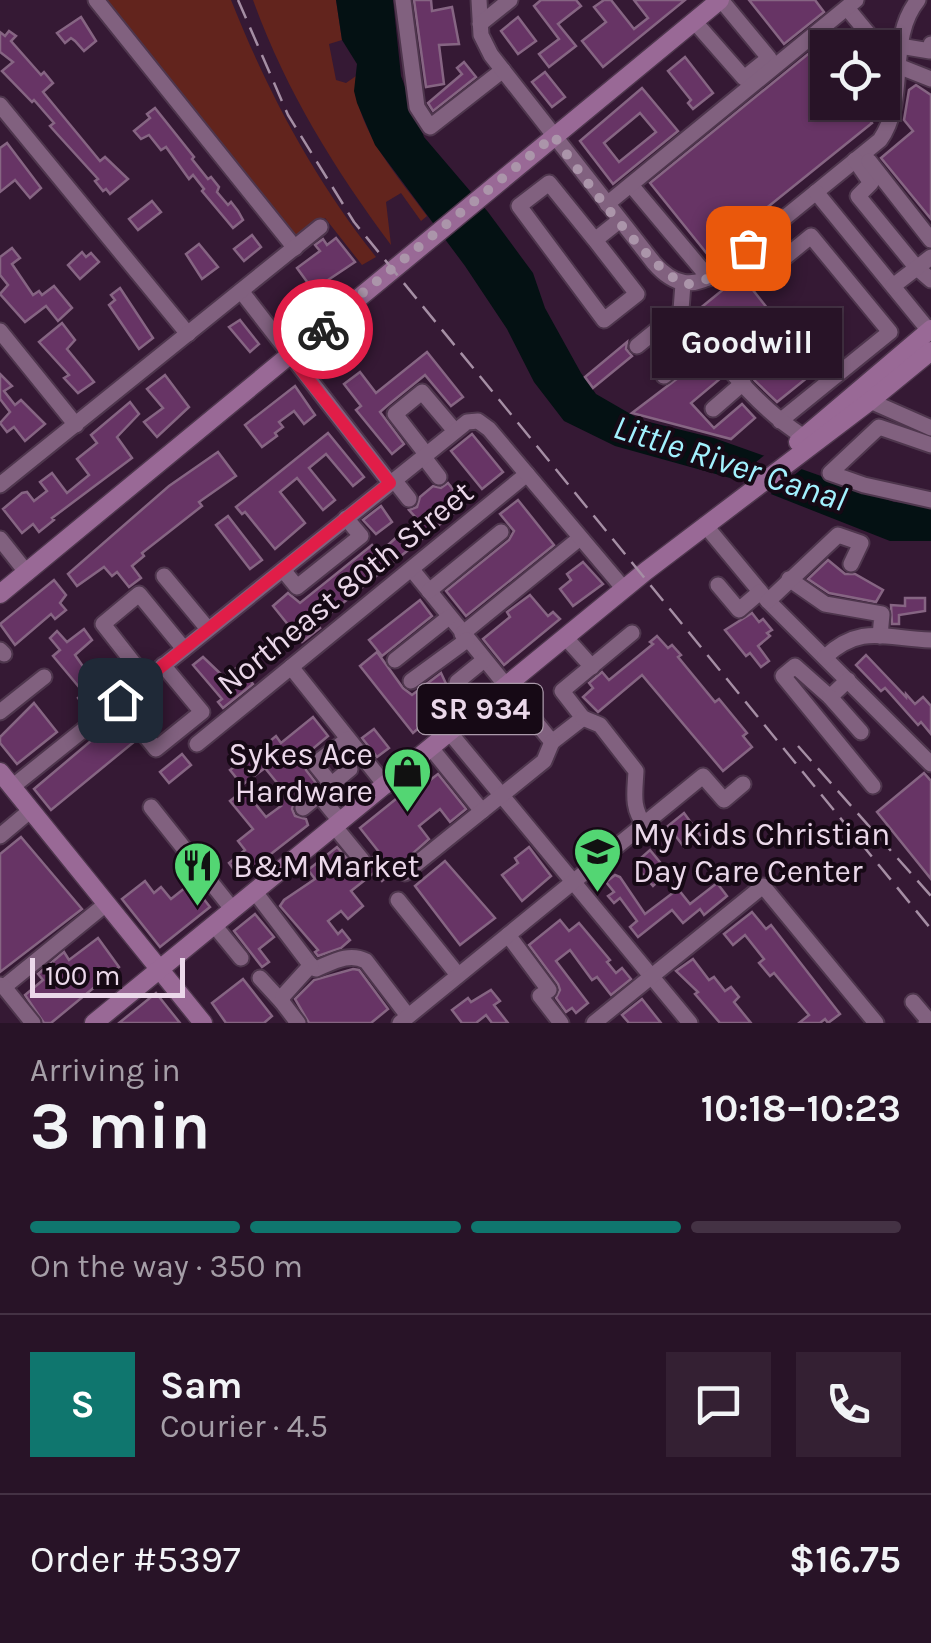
<!DOCTYPE html>
<html lang="en">
<head>
<meta charset="utf-8">
<style>
  :root { --surface:#281327; --page:#342033; --text:#f1f3f6; --muted:#a59ea7; --line:#443244; --accent:#0f766e }
  body { margin:0; font-family:Karla,sans-serif; background:var(--page); color:var(--text); height:100vh; display:flex; flex-direction:column; font-size:38px; white-space:nowrap }
  * { box-sizing:border-box; margin:0 }
  p { font-size:32px; color:var(--muted) }
  .icon { flex:none; width:55px; height:55px; fill:none; stroke:currentColor; stroke-width:2; stroke-linecap:round; stroke-linejoin:round }
  .map { position:relative; height:1023px; overflow:hidden }
  .panel { display:flex; flex-direction:column; background:var(--surface); flex:1 }
  .panel>* { flex:none }
  .buttons { position:absolute; left:810px; top:30px; display:grid; gap:20px }
  .buttons a { display:grid; place-items:center; width:90px; height:90px; border-radius:0px; background:var(--surface); box-shadow:0 2px 8px #0004,0 0 0 2px var(--line); font-size:50px }
  .scale { position:absolute; left:30px; bottom:25px; width:155px; box-sizing:border-box; padding-left:10px; border:5px solid #ebd8ea; border-top:0; font-size:28px; line-height:35px; white-space:nowrap; color:#ebd8ea; -webkit-text-stroke:8px #160915; paint-order:stroke }
  .pin { position:absolute; display:grid; place-items:center; width:85px; height:85px; color:#fff; margin:-42px; border-radius:20px; box-shadow:0 5px 15px #0006 }
  .courier { position:absolute; display:grid; place-items:center; width:100px; height:100px; margin:-50px; border:8px solid #e11d48; border-radius:50%; background:#fff; color:#222; box-shadow:0 2px 12px #0007 }
  .bubble { position:absolute; height:70px; border-radius:0px; background:var(--surface); box-shadow:0 2px 8px #0004,0 0 0 2px var(--line); font-size:32px; font-weight:700; line-height:70px; text-align:center }
  .headline em { font-style:normal; font-weight:700 }
  .headline div { display:flex; flex-direction:column-reverse }
  .headline { display:flex; align-items:center; justify-content:space-between; height:170px; padding:0 30px }
  h1 { font-size:65px; font-weight:700; line-height:75px }
  .bar { display:grid; grid-template-columns:repeat(4,1fr); gap:15px 10px; align-content:center; height:120px; padding:0 30px }
  .bar i { height:12px; border-radius:8px; background:var(--line) }
  .bar .active { background:var(--accent) }
  .bar p { grid-column:span 4 }
  .line { display:flex; align-items:center; gap:25px; padding:0 30px; border-top:2px solid var(--line) }
  .line div { flex:1 }
  .round { display:grid; place-items:center; flex:none; width:105px; height:105px; border-radius:0px; background:var(--page) }
  .map>svg:first-child { display:block }
  .green { fill:#62241d }
  .water { fill:#041113 }
  .pier { fill:#351934 }
  .building { fill:#673465; stroke:#866583; stroke-width:2.5; fill-rule:evenodd }
  .lines { fill:none; stroke-linecap:round; stroke-linejoin:round }
  .minor-casing { stroke:#4e364d; stroke-width:19 }
  .major-casing { stroke:#4e364d; stroke-width:21 }
  .minor { stroke:#81617f; stroke-width:15 }
  .major { stroke:#996996; stroke-width:18 }
  .rail { stroke:#a58ea4; stroke-width:2.5; stroke-dasharray:20 10; stroke-linecap:butt }
  .done { stroke:#ab95aa; stroke-width:10; stroke-dasharray:0 18 }
  .route { stroke:#e11d48; stroke-width:12 }
  .labels { text-anchor:middle; dominant-baseline:central; stroke-width:8; stroke-linejoin:round; paint-order:stroke }
  .shield { fill:#160915; stroke:#ab9aaa; stroke-width:2.5 }
  .shield-label { font-size:30px; font-weight:bold; fill:#ebd8ea }
  .street-label { font-size:32px; fill:#ebd8ea; stroke:#160915 }
  .poi-label { font-size:32px; fill:#ebd8ea; stroke:#160915; text-anchor:start }
  .water-label { font-size:35px; font-style:italic; fill:#a2f1fe; stroke:#160915 }
</style>
</head>
<body>
<div class="map">
<svg width="931" height="1023" viewBox="0 0 931 1023">
  <rect width="100%" height="100%" fill="#351934"/>
  <g class="green">
    <path d="M105 0H231C268 93 314 179 376 257L362 265 325 218 298 237 292 234Z"/>
    <path d="M253 0H336L342 40 329 44 336 80 346 83 356 76C351 125 400 179 427 216L421 221 401 193 386 202 391 245C334 168 286 91 253 0Z"/>
  </g>
  <polygon class="water" points="336,0 393,0 401,76 424,137 488,212 533,273 545,308 581,373 596,394 641,420 714,438 894,502 931,505 931,541 890,541 730,478 615,446 564,421 534,382 507,329 465,266 375,145 357,103 354,91 357,64 342,40"/>
  <polygon class="pier" points="767,453 803,468 767,497 731,483"/>
  <g class="building">
    <polygon points="414,0 431,0 432,11 452,7 459,44 439,45 444,84 426,87"/>
    <polygon points="541,0 576,0 581,6 558,24 576,46 549,67 539,54 559,39 534,6"/>
    <polygon points="604,0 611,0 634,29 648,18 634,0 685,0 603,67 582,41 606,22 594,7"/>
    <polygon points="749,0 815,0 824,12 784,44"/>
    <polygon points="81,17 96,41 84,51 75,41 71,38 65,43 57,33"/>
    <polygon points="518,17 536,41 518,54 501,31"/>
    <polygon points="9,31 16,36 11,41 41,75 44,72 53,83 43,92 100,161 105,157 128,179 110,194 106,189 103,191 95,181 98,179 58,135 50,126 54,123 34,100 32,102 2,71 13,62 0,52 0,32 5,36"/>
    <polygon points="835,32 848,48 828,48 828,102 855,102 872,123 708,255 650,183"/>
    <polygon points="685,57 713,93 693,109 688,103 691,100 668,71"/>
    <polygon points="464,62 476,77 433,111 428,103 462,74 457,68"/>
    <polygon points="545,72 565,97 552,107 532,82"/>
    <polygon points="916,85 931,95 931,219 881,158 913,131 904,120 909,90"/>
    <path d="M642 88 678 131 613 184 580 141ZM640 113 656 132 619 162 604 143Z"/>
    <polygon points="155,108 194,157 192,159 208,179 211,177 219,187 217,192 228,205 231,202 238,211 243,220 233,228 202,191 204,189 193,175 189,179 166,147 161,150 149,135 141,139 134,131 150,118 147,114"/>
    <polygon points="7,143 41,188 30,198 15,180 0,192 0,148"/>
    <polygon points="152,201 161,212 138,230 129,219"/>
    <polygon points="252,235 261,247 244,261 234,249"/>
    <polygon points="336,238 355,262 313,290 297,268 320,251 315,245 323,239 327,245"/>
    <polygon points="199,244 218,267 202,279 186,254"/>
    <polygon points="12,248 20,258 12,264 33,295 39,291 42,295 54,286 72,308 58,321 46,306 25,322 0,294 8,285 0,275 0,257"/>
    <polygon points="82,252 86,257 91,253 99,262 80,279 68,265"/>
    <polygon points="741,275 783,328 805,310 839,352 777,402 755,381 698,310"/>
    <polygon points="120,288 153,338 139,349 109,305 115,300 111,295"/>
    <polygon points="240,320 259,344 250,352 229,327"/>
    <polygon points="62,323 75,340 67,349 94,382 78,393 64,378 69,375 39,342"/>
    <polygon points="627,342 626,349 632,356 593,388 585,377"/>
    <polygon points="427,352 463,397 451,406 425,375 388,405 380,412 404,444 392,454 356,410 361,406 344,384 360,372 376,393"/>
    <polygon points="703,359 721,378 691,403 714,428 742,404 755,418 731,439 632,413"/>
    <polygon points="0,374 12,386 4,391 15,405 21,400 45,424 25,441 14,427 7,432 0,423 10,412 0,399"/>
    <polygon points="165,375 189,407 157,437 144,422 163,408 147,389"/>
    <polygon points="295,386 315,415 304,424 294,411 279,422 283,427 275,433 277,436 262,447 245,425"/>
    <polygon points="130,402 139,414 117,437 132,458 52,518 54,520 39,532 33,524 22,533 3,509 22,493 27,492 34,501 47,491 40,482 52,473 67,493 89,475 77,459 97,443 91,435"/>
    <polygon points="328,433 364,477 353,486 326,454 309,468 335,500 323,510 297,478 280,492 305,523 275,549 245,512 242,514 236,507"/>
    <polygon points="472,434 503,472 482,489 451,451"/>
    <polygon points="218,452 236,476 199,502 202,506 142,553 144,556 132,566 141,578 129,587 117,572 112,576 104,567 77,586 68,574 169,486"/>
    <polygon points="448,483 465,504 317,624 320,628 302,642 273,606 288,593 300,603 372,545 379,553 417,519 409,510 417,507 420,497 433,486 441,488"/>
    <polygon points="518,500 554,545 466,616 446,591 509,540 514,531 500,514"/>
    <polygon points="381,506 392,522 376,534 363,520"/>
    <polygon points="228,516 262,560 250,569 216,525"/>
    <polygon points="828,560 845,574 855,574 883,590 876,602 829,593 808,579"/>
    <polygon points="583,562 603,584 573,606 560,589 571,580 567,574"/>
    <polygon points="54,580 66,595 60,603 66,610 55,619 51,614 15,645 0,624"/>
    <polygon points="530,595 548,616 553,612 560,619 504,665 483,639 510,617 507,612"/>
    <polygon points="905,598 925,598 925,611 899,615 899,624 892,624 891,605 905,606"/>
    <polygon points="420,600 432,616 382,656 369,640"/>
    <polygon points="752,613 759,622 763,619 772,630 767,633 770,636 758,646 769,661 761,667 750,653 746,656 725,630"/>
    <polygon points="84,629 92,640 75,655 91,678 110,662 120,675 84,706 78,698 84,693 53,656 60,650 50,638 57,631 67,642"/>
    <polygon points="657,636 668,648 672,645 681,655 678,657 715,702 719,699 747,733 743,736 752,747 723,771 642,675 598,712 583,697 593,688 589,683 602,672 609,680 653,644 650,642"/>
    <polygon points="377,652 403,688 412,695 441,673 448,688 462,699 453,706 449,702 413,733 360,666"/>
    <polygon points="866,655 906,697 906,694 915,704 923,697 931,706 931,734 921,722 918,725 885,688 881,691 856,665"/>
    <polygon points="203,657 224,677 239,666 253,684 223,708 218,702 222,699 193,665"/>
    <polygon points="34,703 57,732 17,764 0,743 0,737"/>
    <polygon points="313,717 328,736 310,751 305,759 306,770 316,783 295,800 292,809 295,816 306,819 308,825 240,878 229,863 245,850 238,841 253,829 230,801 244,790 266,817 281,806 277,801 286,794 265,768 242,785 230,770 241,762 242,764 276,736 281,743"/>
    <polygon points="118,718 135,741 51,810 34,789"/>
    <polygon points="374,729 389,748 377,757 362,738"/>
    <polygon points="182,754 191,765 169,783 160,772"/>
    <polygon points="924,773 931,781 931,879 877,812"/>
    <polygon points="438,774 466,809 450,822 440,809 419,826 429,839 382,881 375,872 351,891 363,906 348,919 341,911 328,921 338,934 342,930 350,940 341,948 318,956 315,952 318,950 280,906 284,900 315,879 308,870 337,847 357,870 370,868 373,857 379,852 360,828 417,782 421,787"/>
    <polygon points="684,813 700,835 684,847 668,826"/>
    <polygon points="21,837 82,909 0,972 0,854"/>
    <polygon points="529,847 551,876 522,901 502,875 518,863 515,858"/>
    <polygon points="650,850 668,872 653,886 634,864"/>
    <polygon points="445,861 495,918 460,945 415,886"/>
    <polygon points="615,875 620,877 645,914 678,889 690,904 717,883 727,896 704,915 700,909 683,923 672,910 638,937 630,927 637,921 620,898 614,903 608,896 614,892 606,882"/>
    <polygon points="145,881 154,893 161,887 171,899 191,883 210,907 160,947 122,899"/>
    <polygon points="752,912 766,929 771,925 840,1014 828,1023 825,1019 820,1023 799,1023 809,1015 774,973 770,976 759,963 764,959 745,935 733,945 724,934"/>
    <polygon points="255,914 274,937 259,949 269,962 262,967 234,931"/>
    <polygon points="560,920 569,931 579,923 610,960 607,962 616,973 622,968 631,979 611,995 597,977 592,980 570,950 556,961 588,1003 576,1013 572,1008 566,1012 556,998 560,990 558,984 529,945"/>
    <polygon points="98,938 119,967 51,1023 44,1023 25,995 43,980 38,974 64,952 69,960"/>
    <polygon points="693,959 709,980 714,977 725,991 731,987 739,997 734,1002 751,1023 720,1023 695,994 698,992 676,971"/>
    <polygon points="353,969 359,970 388,1009 371,1023 309,1023 295,999 314,980"/>
    <polygon points="243,979 272,1016 264,1023 226,1023 212,1003"/>
    <polygon points="491,990 500,1001 494,1005 508,1023 492,1023 486,1015 476,1023 462,1023 452,1010 468,998 471,1002"/>
    <polygon points="156,993 180,1023 119,1023"/>
    <polygon points="642,999 661,1023 629,1023 622,1015"/>
  </g>
  <g class="lines">
    <defs>
      <g id="minor">
        <polyline points="96,0 295,248"/>
        <polyline points="403,0 417,107 430,127 503,70"/>
        <path d="M479 0 481 35 491 55 654 263C674 286 693 289 718 272L880 140C909 99 886 39 918 0"/>
        <polyline points="847,8 880,48"/>
        <polyline points="694,21 744,78 769,58 721,0"/>
        <polyline points="480,24 510,0"/>
        <polyline points="900,46 930,51 931,44"/>
        <polyline points="882,51 898,66 931,79"/>
        <polyline points="0,105 188,334"/>
        <polyline points="855,160 871,183 858,196 916,267 931,280"/>
        <polyline points="869,161 931,240"/>
        <polyline points="631,185 709,278"/>
        <polyline points="816,192 931,333"/>
        <polyline points="607,204 856,0"/>
        <polyline points="595,240 637,294 604,320 519,206 549,183 595,240 619,221"/>
        <polyline points="767,272 811,236 890,332 780,421"/>
        <path d="M683 284 681 310C718 355 754 406 804 437"/>
        <polyline points="893,286 931,257"/>
        <polyline points="241,291 390,483"/>
        <polyline points="0,331 76,425"/>
        <polyline points="637,346 681,310"/>
        <polyline points="664,376 707,342"/>
        <polyline points="870,401 931,428"/>
        <polyline points="713,409 743,383"/>
        <polyline points="931,445 879,427 830,473 864,485 931,500"/>
        <polyline points="426,454 395,414 422,392 455,431"/>
        <polyline points="423,456 439,477"/>
        <polyline points="394,480 409,499"/>
        <polyline points="0,485 320,227"/>
        <polyline points="705,525 768,601 931,764"/>
        <polyline points="0,539 27,573"/>
        <polyline points="283,570 297,587 361,536 346,518"/>
        <polyline points="413,571 552,742 583,718 562,691 632,633"/>
        <polyline points="164,576 208,629"/>
        <polyline points="789,579 825,604 882,614 880,636"/>
        <polyline points="718,585 739,610 760,592"/>
        <polyline points="429,591 501,532"/>
        <polyline points="768,601 838,535 861,543 851,564"/>
        <polyline points="462,634 580,538"/>
        <polyline points="566,638 592,667"/>
        <polyline points="0,650 4,654"/>
        <path d="M825 657C862 623 886 639 931 640"/>
        <polyline points="395,660 449,617"/>
        <polyline points="291,667 386,786"/>
        <polyline points="146,679 103,624 139,594 184,649"/>
        <polyline points="848,680 830,697 795,666 783,676 873,786"/>
        <polyline points="411,681 467,640"/>
        <polyline points="457,682 484,660"/>
        <polyline points="830,697 861,732"/>
        <polyline points="120,700 147,722 143,733 156,749 202,712 163,665"/>
        <polyline points="0,712 44,677"/>
        <path d="M583 718 600 725 636 771C635 792 631 808 645 825"/>
        <polyline points="450,733 690,1023"/>
        <polyline points="197,744 527,474"/>
        <polyline points="431,748 482,811"/>
        <polyline points="331,784 315,764 348,739"/>
        <polyline points="12,787 467,422 478,421 489,429 624,589"/>
        <polyline points="319,795 341,822"/>
        <polyline points="151,807 233,910"/>
        <polyline points="303,808 350,769"/>
        <polyline points="335,827 362,860"/>
        <polyline points="0,836 31,810"/>
        <polyline points="405,873 544,761 552,742"/>
        <path d="M255 892 312 967 316 969C333 962 349 952 366 961L408 1016"/>
        <polyline points="398,900 458,975"/>
        <polyline points="214,925 241,958"/>
        <polyline points="508,935 549,990 540,996 561,1023"/>
        <polyline points="260,978 282,1002"/>
        <polyline points="0,985 4,987 106,904"/>
        <polyline points="4,987 33,1023"/>
        <polyline points="913,1002 929,1021 926,1023"/>
        <polyline points="298,1023 282,1002 283,996 311,965"/>
        <polyline points="400,1023 703,776 724,800 743,784"/>
        <polyline points="594,1023 763,886 876,1023"/>
      </g>
      <g id="major">
        <polyline points="798,442 931,329"/>
        <polyline points="0,594 720,0"/>
        <polyline points="0,772 203,1023"/>
        <polyline points="94,1023 646,571 870,401 931,351"/>
      </g>
    </defs>
    <use href="#minor" class="minor-casing"/>
    <use href="#major" class="major-casing"/>
    <use href="#minor" class="minor"/>
    <use href="#major" class="major"/>
    <g class="rail">
      <polyline points="238,0 288,115 354,222 931,929"/>
      <polyline points="798,746 931,896"/>
    </g>
  </g>
  <g class="lines">
    <path class="done" d="M323 329 360 295 554 136C572 163 661 286 689 284 711 283 732 261 748 248"/>
    <polyline class="route" points="120,700 390,483 291,357 323,329"/>
  </g>
  <defs>
    <symbol id="shop-pin" viewBox="-11 -11 22 30"><path d="M0 17L-7.5 6A9.5 9.5 0 1 1 7.5 6Z" fill="#53d673" stroke="#160915"/><path d="M-5-2.5h2.3a2.7 3.5 0 0 1 5.4 0H5L5.5 6h-11ZM-1.5-2.5h3a1.5 2.3 0 0 0-3 0Z" fill="#111"/></symbol>
    <symbol id="school-pin" viewBox="-11 -11 22 30"><path d="M0 17L-7.5 6A9.5 9.5 0 1 1 7.5 6Z" fill="#53d673" stroke="#160915"/><path d="M0-5L7-2L0 1L-7-2ZM-4 1L0 2.5L4 1V4Q0 6-4 4Z" fill="#111"/></symbol>
    <symbol id="restaurant-pin" viewBox="-11 -11 22 30"><path d="M0 17L-7.5 6A9.5 9.5 0 1 1 7.5 6Z" fill="#53d673" stroke="#160915"/><path d="M-5-6h1v4h1v-4h1v4h1v-4h1v5L-1.5 .5V6h-2V.5L-5-1ZM5-6V6H3V1.5H1.5Q1.5-4 5-6Z" fill="#111"/></symbol>
  </defs>
  <g fill-rule="evenodd">
    <use href="#shop-pin" x="380" y="744" width="55" height="75"/>
    <use href="#school-pin" x="570" y="824" width="55" height="75"/>
    <use href="#restaurant-pin" x="170" y="838" width="55" height="75"/>
  </g>
  <g class="labels">
    <rect class="shield" x="417.5" y="684" width="125" height="50" rx="8"/>
    <g class="shield-label">
      <text x="480" y="709">SR 934</text>
    </g>
    <g class="street-label">
      <text transform="translate(345 588) rotate(-39)">Northeast 80th Street</text>
    </g>
    <g class="poi-label">
      <text x="373" y="754" text-anchor="end">Sykes Ace<tspan x="373" dy="37">Hardware</tspan></text>
      <text x="633" y="834">My Kids Christian<tspan x="633" dy="37">Day Care Center</tspan></text>
      <text x="233" y="866">B&amp;M Market</text>
    </g>
    <g class="water-label">
      <text transform="translate(730 463) rotate(18)">Little River Canal</text>
    </g>
  </g>
</svg>
<div class="buttons">
<a><svg class="icon" aria-label="locate" viewBox="0 0 24 24"><circle cx="12" cy="12" r="6"/><path d="M12 2v4M12 18v4M2 12h4M18 12h4"/></svg></a>
</div>
<div class="scale">100 m</div>
<div class="pin" style="left:748px;top:248px;background:#ea580c"><svg class="icon" aria-label="bag" viewBox="0 0 24 24"><path d="M5 8h14l-1 12H6zM9 8a3 3 0 0 1 6 0"/></svg></div>
<div class="pin" style="left:120px;top:700px;background:#1f2937"><svg class="icon" aria-label="home" viewBox="0 0 24 24"><path d="M3 11l9-7 9 7M6 9v11h12V9"/></svg></div>
<div class="courier" style="left:323px;top:329px"><svg class="icon" aria-label="bike" viewBox="0 0 24 24"><circle cx="6" cy="16" r="4"/><circle cx="18" cy="16" r="4"/><path d="M6 16l4-8h5l3 8M10 8l3 8H6M13 5h3"/></svg></div>
<div class="bubble" style="left:652px;top:308px;width:190px">Goodwill</div>
</div>
<section class="panel">
<div class="headline"><div><h1>3 min</h1><p>Arriving in</p></div><em>10:18–10:23</em></div>
<div class="bar"><i class="active"></i><i class="active"></i><i class="active"></i><i></i><p>On the way · 350 m</p></div>
<div class="line" style="height:180px"><b class="round" style="background:var(--accent);color:#fff">S</b><div><b>Sam</b><p>Courier · 4.5</p></div><a class="round"><svg class="icon" aria-label="chat" viewBox="0 0 24 24"><path d="M4 5h16v11H9l-5 4z"/></svg></a><a class="round"><svg class="icon" aria-label="phone" viewBox="0 0 24 24"><path d="M5 4h4l2 5-3 2q2 4 5 5l2-3 5 2v4C11 20 4 13 5 4z"/></svg></a></div>
<div class="line" style="height:130px"><div>Order #5397</div><b>$16.75</b></div>
</section>
</body>
</html>
